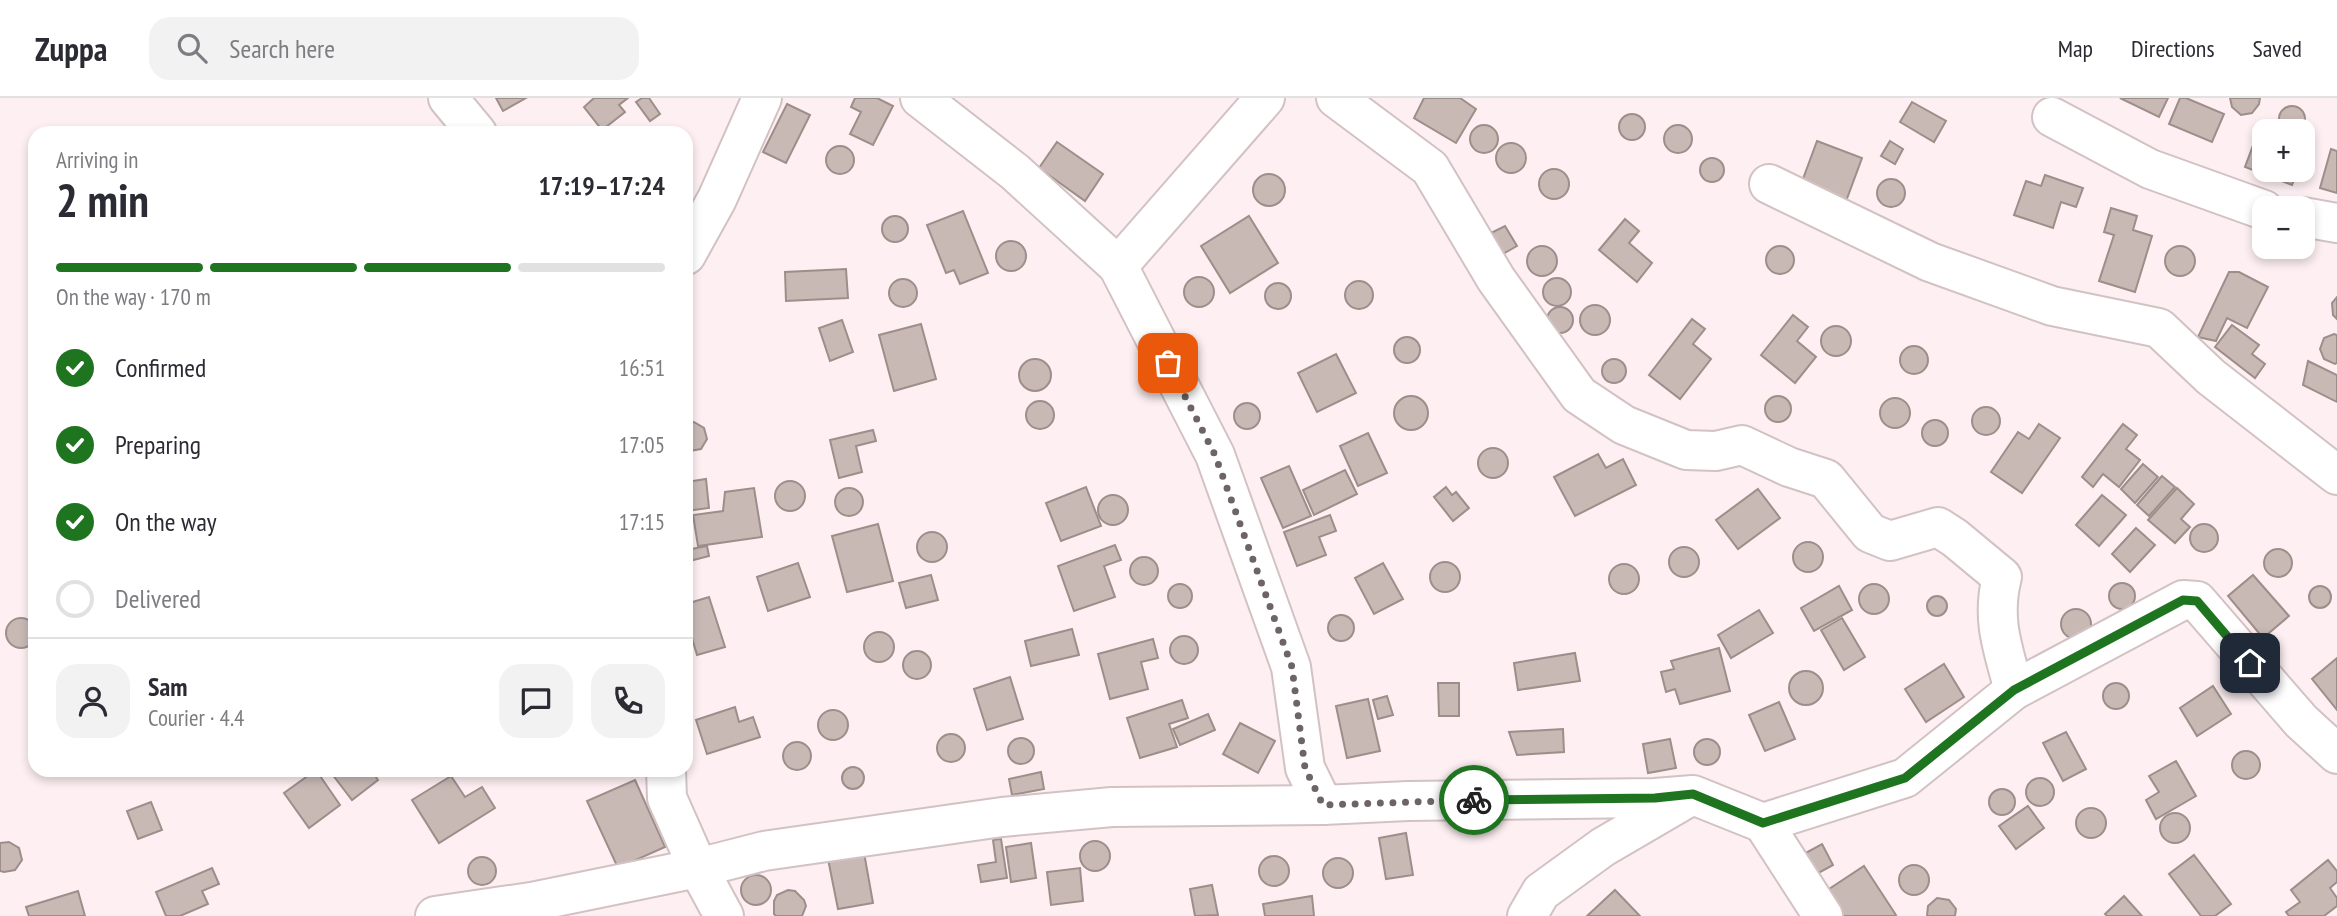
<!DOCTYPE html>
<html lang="en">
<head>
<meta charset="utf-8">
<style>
  :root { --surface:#fff; --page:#f2f2f3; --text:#2b2b33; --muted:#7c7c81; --line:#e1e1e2; --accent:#1f7420 }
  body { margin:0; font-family:"PT Sans Narrow",sans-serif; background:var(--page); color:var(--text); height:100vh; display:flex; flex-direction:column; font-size:26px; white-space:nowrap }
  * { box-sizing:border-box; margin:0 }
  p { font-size:23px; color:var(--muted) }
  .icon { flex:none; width:38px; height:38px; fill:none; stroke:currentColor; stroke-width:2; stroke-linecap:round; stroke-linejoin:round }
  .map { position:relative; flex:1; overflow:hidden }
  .details { position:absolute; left:28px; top:28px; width:665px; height:651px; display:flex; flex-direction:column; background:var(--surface); border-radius:21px; box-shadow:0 4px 10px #0003 }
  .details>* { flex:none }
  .tools { position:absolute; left:2252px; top:21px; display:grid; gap:14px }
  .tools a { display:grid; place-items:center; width:63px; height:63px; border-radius:14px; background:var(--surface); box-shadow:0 4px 10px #0003; font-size:35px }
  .pin { position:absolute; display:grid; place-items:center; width:60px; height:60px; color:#fff; margin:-30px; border-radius:14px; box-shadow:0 4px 10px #0006 }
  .courier { position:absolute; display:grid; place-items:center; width:70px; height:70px; margin:-35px; border:5px solid #1f7420; border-radius:50%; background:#fff; color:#222; box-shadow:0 2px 9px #0007 }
  .head em { font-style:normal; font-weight:600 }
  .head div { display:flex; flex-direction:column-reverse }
  .head { display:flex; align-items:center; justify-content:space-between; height:119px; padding:0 28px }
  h1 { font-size:46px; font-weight:600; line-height:52px }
  .bar { display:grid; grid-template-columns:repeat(4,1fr); gap:10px 7px; align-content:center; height:84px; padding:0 28px }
  .bar i { height:9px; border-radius:5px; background:var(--line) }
  .bar .current { background:var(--accent) }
  .bar p { grid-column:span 4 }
  .line { display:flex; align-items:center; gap:18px; padding:0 28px; border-top:2px solid var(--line) }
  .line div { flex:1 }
  .round { display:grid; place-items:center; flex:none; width:74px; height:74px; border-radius:21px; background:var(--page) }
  ol { padding:0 28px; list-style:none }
  li { display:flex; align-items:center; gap:21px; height:77px }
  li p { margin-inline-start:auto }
  li .icon { padding:7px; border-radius:50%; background:var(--accent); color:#fff; stroke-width:4 }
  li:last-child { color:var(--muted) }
  li i { width:38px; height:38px; border:4px solid var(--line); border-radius:50% }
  header { display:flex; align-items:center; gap:42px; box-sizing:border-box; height:98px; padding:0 35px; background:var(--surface); border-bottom:2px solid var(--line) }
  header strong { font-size:33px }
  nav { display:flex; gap:38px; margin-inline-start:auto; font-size:24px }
  .search { width:490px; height:63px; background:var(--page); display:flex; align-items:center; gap:18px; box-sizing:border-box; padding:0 24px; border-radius:21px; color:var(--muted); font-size:26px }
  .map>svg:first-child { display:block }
  .building { fill:#c8b9b5; stroke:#9d8e8a; stroke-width:2 }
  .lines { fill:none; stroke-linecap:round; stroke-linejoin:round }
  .minor-casing { stroke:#d2c2c3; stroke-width:42 }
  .minor { stroke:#fff; stroke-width:38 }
  .done { stroke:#6d6466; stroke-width:7; stroke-dasharray:0 12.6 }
  .route { stroke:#1f7420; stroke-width:9 }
</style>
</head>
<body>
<header>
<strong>Zuppa</strong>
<div class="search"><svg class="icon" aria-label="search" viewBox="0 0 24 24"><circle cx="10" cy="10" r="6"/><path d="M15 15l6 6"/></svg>Search here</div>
<nav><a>Map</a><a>Directions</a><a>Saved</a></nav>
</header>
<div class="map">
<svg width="2337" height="818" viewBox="0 0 2337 818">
  <rect width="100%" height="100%" fill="#fef0f2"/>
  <g class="building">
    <polygon points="496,0 526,0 503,13"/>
    <polygon points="594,0 628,0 619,7 625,14 602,32 584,9"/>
    <polygon points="642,0 649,0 660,16 650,23 636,4"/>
    <polygon points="855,0 877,0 893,8 873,47 850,36 861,14 851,9"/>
    <polygon points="1424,0 1460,0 1476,11 1456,45 1414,20"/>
    <polygon points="2120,0 2168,0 2159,19"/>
    <polygon points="2180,0 2186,0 2224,16 2212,44 2169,26"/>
    <polygon points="2230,0 2260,0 2259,6 2252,15 2241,17 2232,9"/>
    <polygon points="1912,4 1946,23 1934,44 1900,24"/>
    <polygon points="787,6 810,17 786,65 763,54"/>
    <circle cx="2292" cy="21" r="13"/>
    <circle cx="1632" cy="29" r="13"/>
    <circle cx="1484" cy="41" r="14"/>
    <circle cx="1678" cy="41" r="14"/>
    <polygon points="2258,34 2264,37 2264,72 2298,72 2292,87 2245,69"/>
    <polygon points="1817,43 1862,60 1845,106 1800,89"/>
    <polygon points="1890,43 1903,51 1895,66 1881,58"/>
    <polygon points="1057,44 1103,76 1085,103 1039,70"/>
    <circle cx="1511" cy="60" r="15"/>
    <circle cx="840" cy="62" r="14"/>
    <polygon points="2331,51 2337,53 2337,95 2320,90"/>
    <circle cx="1712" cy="72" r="12"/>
    <circle cx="1554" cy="86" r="15"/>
    <circle cx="1269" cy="92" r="16"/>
    <polygon points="2045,77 2083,90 2076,109 2061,104 2053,130 2014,117 2026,83 2041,88"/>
    <circle cx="1891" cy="95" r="14"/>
    <polygon points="2111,110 2137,118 2133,132 2152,138 2135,194 2099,183 2114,137 2104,134"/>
    <polygon points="963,113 988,175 960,186 954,172 946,175 927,127"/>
    <polygon points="1249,118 1278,165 1230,195 1201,148"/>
    <circle cx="895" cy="131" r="13"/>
    <polygon points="1625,121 1639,133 1629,145 1652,165 1637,184 1599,152"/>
    <polygon points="1505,128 1517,148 1501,157 1489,136"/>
    <circle cx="1011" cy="158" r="15"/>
    <circle cx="1780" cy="162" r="14"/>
    <circle cx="1542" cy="163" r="15"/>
    <circle cx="2180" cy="163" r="15"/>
    <polygon points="846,171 848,200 786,203 785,174"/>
    <polygon points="2229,174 2239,174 2268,189 2247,230 2227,220 2216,243 2198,239"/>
    <circle cx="1199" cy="194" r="15"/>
    <circle cx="1557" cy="194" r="14"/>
    <circle cx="903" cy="195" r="14"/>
    <circle cx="1359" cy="197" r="14"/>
    <circle cx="1278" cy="198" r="13"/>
    <polygon points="2337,199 2337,221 2333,217 2332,205"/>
    <circle cx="1595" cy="222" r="15"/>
    <circle cx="1560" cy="222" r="13"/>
    <polygon points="1793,217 1808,229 1797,243 1816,259 1795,285 1761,257"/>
    <polygon points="1692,221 1705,231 1693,246 1711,261 1680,301 1649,277"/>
    <polygon points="842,222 853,254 830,263 819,230"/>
    <polygon points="921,226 936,281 894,293 879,237"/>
    <polygon points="2232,227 2259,247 2252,256 2265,266 2255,280 2215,249"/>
    <circle cx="1836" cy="243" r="15"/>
    <polygon points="2334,236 2337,237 2337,265 2335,266 2324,261 2320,251 2324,240"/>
    <circle cx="1407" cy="252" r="13"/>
    <circle cx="1914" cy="262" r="14"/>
    <polygon points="1336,256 1356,295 1317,314 1298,275"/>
    <circle cx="1614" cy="273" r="12"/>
    <circle cx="1035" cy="277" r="16"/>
    <polygon points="2308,263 2337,277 2337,304 2303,287"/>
    <circle cx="1778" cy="311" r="13"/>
    <circle cx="1411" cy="315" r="17"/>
    <circle cx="1895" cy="315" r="15"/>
    <circle cx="1040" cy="317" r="14"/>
    <circle cx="1247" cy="318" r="13"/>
    <circle cx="1986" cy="323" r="14"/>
    <circle cx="1935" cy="335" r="13"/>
    <polygon points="694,324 704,330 707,341 701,351 690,353 686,352 686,326"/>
    <polygon points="2039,326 2060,340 2022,395 1991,374 2018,334 2029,341"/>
    <polygon points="2123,326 2137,337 2126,351 2140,362 2119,389 2103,376 2093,389 2082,379"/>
    <polygon points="873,332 876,343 856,348 862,374 839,380 830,342"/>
    <polygon points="1368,335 1387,375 1358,388 1340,348"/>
    <circle cx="1493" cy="365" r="15"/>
    <polygon points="1598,356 1606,370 1623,361 1636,387 1575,418 1554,379"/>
    <polygon points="2143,366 2158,379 2135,405 2121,391"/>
    <polygon points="1289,368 1311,418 1283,430 1261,380"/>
    <polygon points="1345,372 1357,396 1314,417 1303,392"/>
    <polygon points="2162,378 2175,389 2149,418 2137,407"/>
    <polygon points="706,381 709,410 686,413 686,384"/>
    <circle cx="790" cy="398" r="15"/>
    <polygon points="1086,389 1101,428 1061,443 1046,405"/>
    <polygon points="1446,389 1452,397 1456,394 1469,410 1453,423 1434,399"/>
    <polygon points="754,390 762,439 698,448 693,417 723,413 725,394"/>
    <polygon points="2177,390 2194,406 2181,421 2190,429 2175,445 2148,422"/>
    <circle cx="849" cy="404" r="14"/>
    <polygon points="1758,391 1780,420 1738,451 1716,422"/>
    <polygon points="2102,397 2126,417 2099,448 2076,427"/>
    <circle cx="1113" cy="412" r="15"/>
    <polygon points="1330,417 1336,433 1319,439 1326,457 1297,468 1284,434"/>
    <circle cx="2204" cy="440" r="14"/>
    <polygon points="878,426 893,483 847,494 832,438"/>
    <polygon points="2136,430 2155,447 2130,474 2112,456"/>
    <circle cx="932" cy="449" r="15"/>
    <circle cx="1808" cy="459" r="15"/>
    <polygon points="1115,447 1121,462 1104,468 1115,499 1074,513 1058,468"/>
    <polygon points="707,448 709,458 686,464 686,452"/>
    <circle cx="1684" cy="464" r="15"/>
    <circle cx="2278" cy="465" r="14"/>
    <circle cx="1144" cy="473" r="14"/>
    <circle cx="1445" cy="479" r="15"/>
    <polygon points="798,465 810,499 768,513 757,479"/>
    <polygon points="1383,465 1403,501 1374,516 1355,480"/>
    <circle cx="1624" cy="481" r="15"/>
    <polygon points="931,477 938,502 906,510 899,485"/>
    <polygon points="2253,477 2289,518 2263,540 2228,498"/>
    <circle cx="2122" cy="498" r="13"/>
    <circle cx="1874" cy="501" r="15"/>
    <circle cx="1180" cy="498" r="12"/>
    <circle cx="2320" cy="499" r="11"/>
    <polygon points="1839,488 1852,512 1814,533 1801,510"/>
    <circle cx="1937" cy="508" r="10"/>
    <polygon points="709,499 725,549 697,557 686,520 686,506"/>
    <circle cx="2076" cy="526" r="15"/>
    <polygon points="1759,512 1773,535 1731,560 1718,537"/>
    <circle cx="1341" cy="530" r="13"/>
    <polygon points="1842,520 1865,559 1844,572 1821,532"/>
    <circle cx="21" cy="535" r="15"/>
    <polygon points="1072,531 1079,557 1031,568 1025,543"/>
    <circle cx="879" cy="549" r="15"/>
    <circle cx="1184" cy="552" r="14"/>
    <polygon points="1153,541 1158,560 1141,564 1148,591 1110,601 1098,556"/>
    <polygon points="1719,550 1730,593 1680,606 1675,591 1666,594 1661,574 1674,571 1671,563"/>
    <circle cx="917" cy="567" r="14"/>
    <polygon points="1575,555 1580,583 1518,592 1514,565"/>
    <polygon points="2337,560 2337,612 2312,581"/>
    <polygon points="1944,566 1964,599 1926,624 1905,591"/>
    <circle cx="1806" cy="590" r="17"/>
    <polygon points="1010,579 1023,621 987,632 974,591"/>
    <polygon points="1438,585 1459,585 1459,618 1439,618"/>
    <circle cx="2116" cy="598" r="13"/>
    <polygon points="2213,588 2231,616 2197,638 2180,610"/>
    <polygon points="1387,598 1393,617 1378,621 1373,602"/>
    <polygon points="1368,601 1380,653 1347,660 1336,608"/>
    <polygon points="1182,602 1188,620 1169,626 1177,649 1140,660 1127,620"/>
    <polygon points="1779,604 1795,641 1765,653 1749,617"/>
    <polygon points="735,609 739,624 753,619 760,639 707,656 696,622"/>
    <circle cx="833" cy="627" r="15"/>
    <polygon points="1208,616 1215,632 1180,647 1173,631"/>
    <polygon points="1240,625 1275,643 1258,675 1223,656"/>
    <polygon points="1563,631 1564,654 1517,657 1509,634"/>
    <polygon points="2066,634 2086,671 2063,683 2043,645"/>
    <circle cx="951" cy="650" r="14"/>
    <circle cx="1021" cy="653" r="13"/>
    <polygon points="1670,641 1676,670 1648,675 1643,646"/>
    <circle cx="1707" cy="654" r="13"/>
    <circle cx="797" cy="658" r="14"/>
    <circle cx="2246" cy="667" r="14"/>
    <polygon points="2176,663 2196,698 2156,721 2146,702 2159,694 2149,678"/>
    <circle cx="853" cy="680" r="11"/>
    <polygon points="316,672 340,707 309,730 284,695"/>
    <polygon points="329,672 371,672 378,682 352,702"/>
    <polygon points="1041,674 1044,691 1012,697 1009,681"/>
    <polygon points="451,678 465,699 482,689 495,710 439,745 412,702"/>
    <circle cx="2040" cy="694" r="14"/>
    <polygon points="635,682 665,749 618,770 587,703"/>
    <circle cx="2002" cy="704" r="13"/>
    <polygon points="151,704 162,732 138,741 127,713"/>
    <polygon points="2028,708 2044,730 2016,751 1999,728"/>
    <circle cx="2091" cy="725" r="15"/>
    <circle cx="2175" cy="730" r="15"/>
    <polygon points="1406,735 1413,777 1386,781 1379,740"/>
    <polygon points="1001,741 1007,780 981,784 978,767 996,764 993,742"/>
    <circle cx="1095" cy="758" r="15"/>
    <polygon points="9,744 19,750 22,762 15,772 4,774 0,773 0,745"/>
    <polygon points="1031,745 1036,780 1011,784 1006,749"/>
    <polygon points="1822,746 1833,767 1813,778 1802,757"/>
    <polygon points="863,749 873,805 838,811 827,756"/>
    <polygon points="2194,757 2231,806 2215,818 2201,818 2169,776"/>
    <circle cx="1274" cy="773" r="15"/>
    <circle cx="482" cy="773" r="14"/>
    <circle cx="1338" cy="775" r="15"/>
    <polygon points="2328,762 2337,773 2337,784 2330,790 2337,800 2337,808 2324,818 2289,818 2286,814 2300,804 2291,792"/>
    <circle cx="1914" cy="782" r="15"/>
    <polygon points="1864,768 1896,817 1894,818 1838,818 1823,795"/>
    <polygon points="212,770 219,786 202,793 208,806 180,818 166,818 156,794"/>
    <polygon points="1080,770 1083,803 1051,807 1047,774"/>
    <circle cx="756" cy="792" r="15"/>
    <polygon points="1212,787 1218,817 1195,818 1190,791"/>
    <polygon points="788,792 795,793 804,802 806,808 802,818 776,818 774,816 774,803 777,797"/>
    <polygon points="1615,792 1640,818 1587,818"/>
    <polygon points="78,793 85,818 29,818 26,809"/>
    <polygon points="1312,798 1314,818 1265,818 1263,806"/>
    <polygon points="2124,798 2142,818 2107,818 2105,816"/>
    <polygon points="1937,800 1949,802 1956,811 1955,818 1927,818 1928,808"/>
  </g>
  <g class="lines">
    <defs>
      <g id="minor">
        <polyline points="448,0 477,35"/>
        <polyline points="920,0 1015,74 1118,168"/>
        <polyline points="1265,0 1118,168 1215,357 1291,569 1305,670 1323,707 1408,703 1655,700 1693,697 1763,725 1823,818"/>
        <path d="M1336 0 1430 70 1496 181 1579 297 1624 327 1686 352 1716 353 1742 347 1789 369 1826 381 1870 435 1890 443 1938 429 1955 440 2002 479C1991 521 2003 551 2014 592"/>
        <polyline points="2052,19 2150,71 2264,112"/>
        <polyline points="1769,86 1930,164 2052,208 2159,230 2211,279 2337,377"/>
        <polyline points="2303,119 2337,125"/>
        <polyline points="686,157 717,101 762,0"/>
        <polyline points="666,672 667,700 698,770 764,753 1002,719 1112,709 1323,707"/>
        <polyline points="1763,725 1905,680 2014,592 2183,502 2197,503 2301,623 2337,656"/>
        <polyline points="435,818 531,804 698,770 724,818"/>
        <polyline points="1527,818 1541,794 1603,749 1687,700"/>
      </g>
    </defs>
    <use href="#minor" class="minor-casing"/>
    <use href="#minor" class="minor"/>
  </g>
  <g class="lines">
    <polyline class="done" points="1168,265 1215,357 1292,569 1305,670 1323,707 1474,702"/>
    <polyline class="route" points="1474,702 1655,700 1693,696 1763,725 1905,680 2014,592 2183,502 2197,503 2250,565"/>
  </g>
</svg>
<div class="tools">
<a>+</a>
<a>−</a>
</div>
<div class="pin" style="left:1168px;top:265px;background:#ea580c"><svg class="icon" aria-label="bag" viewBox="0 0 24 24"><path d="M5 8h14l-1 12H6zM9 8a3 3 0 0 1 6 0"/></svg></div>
<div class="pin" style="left:2250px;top:565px;background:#1f2937"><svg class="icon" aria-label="home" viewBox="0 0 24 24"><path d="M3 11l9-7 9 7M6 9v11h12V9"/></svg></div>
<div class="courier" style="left:1474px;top:702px"><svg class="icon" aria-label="bike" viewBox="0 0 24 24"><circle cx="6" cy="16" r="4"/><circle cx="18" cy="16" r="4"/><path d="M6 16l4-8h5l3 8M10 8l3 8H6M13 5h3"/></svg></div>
<section class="details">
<div class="head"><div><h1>2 min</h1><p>Arriving in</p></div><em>17:19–17:24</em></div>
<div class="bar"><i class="current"></i><i class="current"></i><i class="current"></i><i></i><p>On the way · 170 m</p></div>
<ol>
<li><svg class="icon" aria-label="check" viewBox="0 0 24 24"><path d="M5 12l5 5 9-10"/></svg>Confirmed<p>16:51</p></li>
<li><svg class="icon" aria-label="check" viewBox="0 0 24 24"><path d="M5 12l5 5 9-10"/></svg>Preparing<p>17:05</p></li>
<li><svg class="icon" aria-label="check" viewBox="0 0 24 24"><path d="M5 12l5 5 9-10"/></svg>On the way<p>17:15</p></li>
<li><i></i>Delivered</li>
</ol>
<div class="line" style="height:126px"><a class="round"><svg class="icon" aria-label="person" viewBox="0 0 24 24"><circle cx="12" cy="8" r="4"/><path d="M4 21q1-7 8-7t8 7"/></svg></a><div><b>Sam</b><p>Courier · 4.4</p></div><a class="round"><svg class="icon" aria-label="chat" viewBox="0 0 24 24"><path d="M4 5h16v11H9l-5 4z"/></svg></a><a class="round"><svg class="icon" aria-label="phone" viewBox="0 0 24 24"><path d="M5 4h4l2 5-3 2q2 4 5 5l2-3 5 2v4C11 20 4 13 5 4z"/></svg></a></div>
</section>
</div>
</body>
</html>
